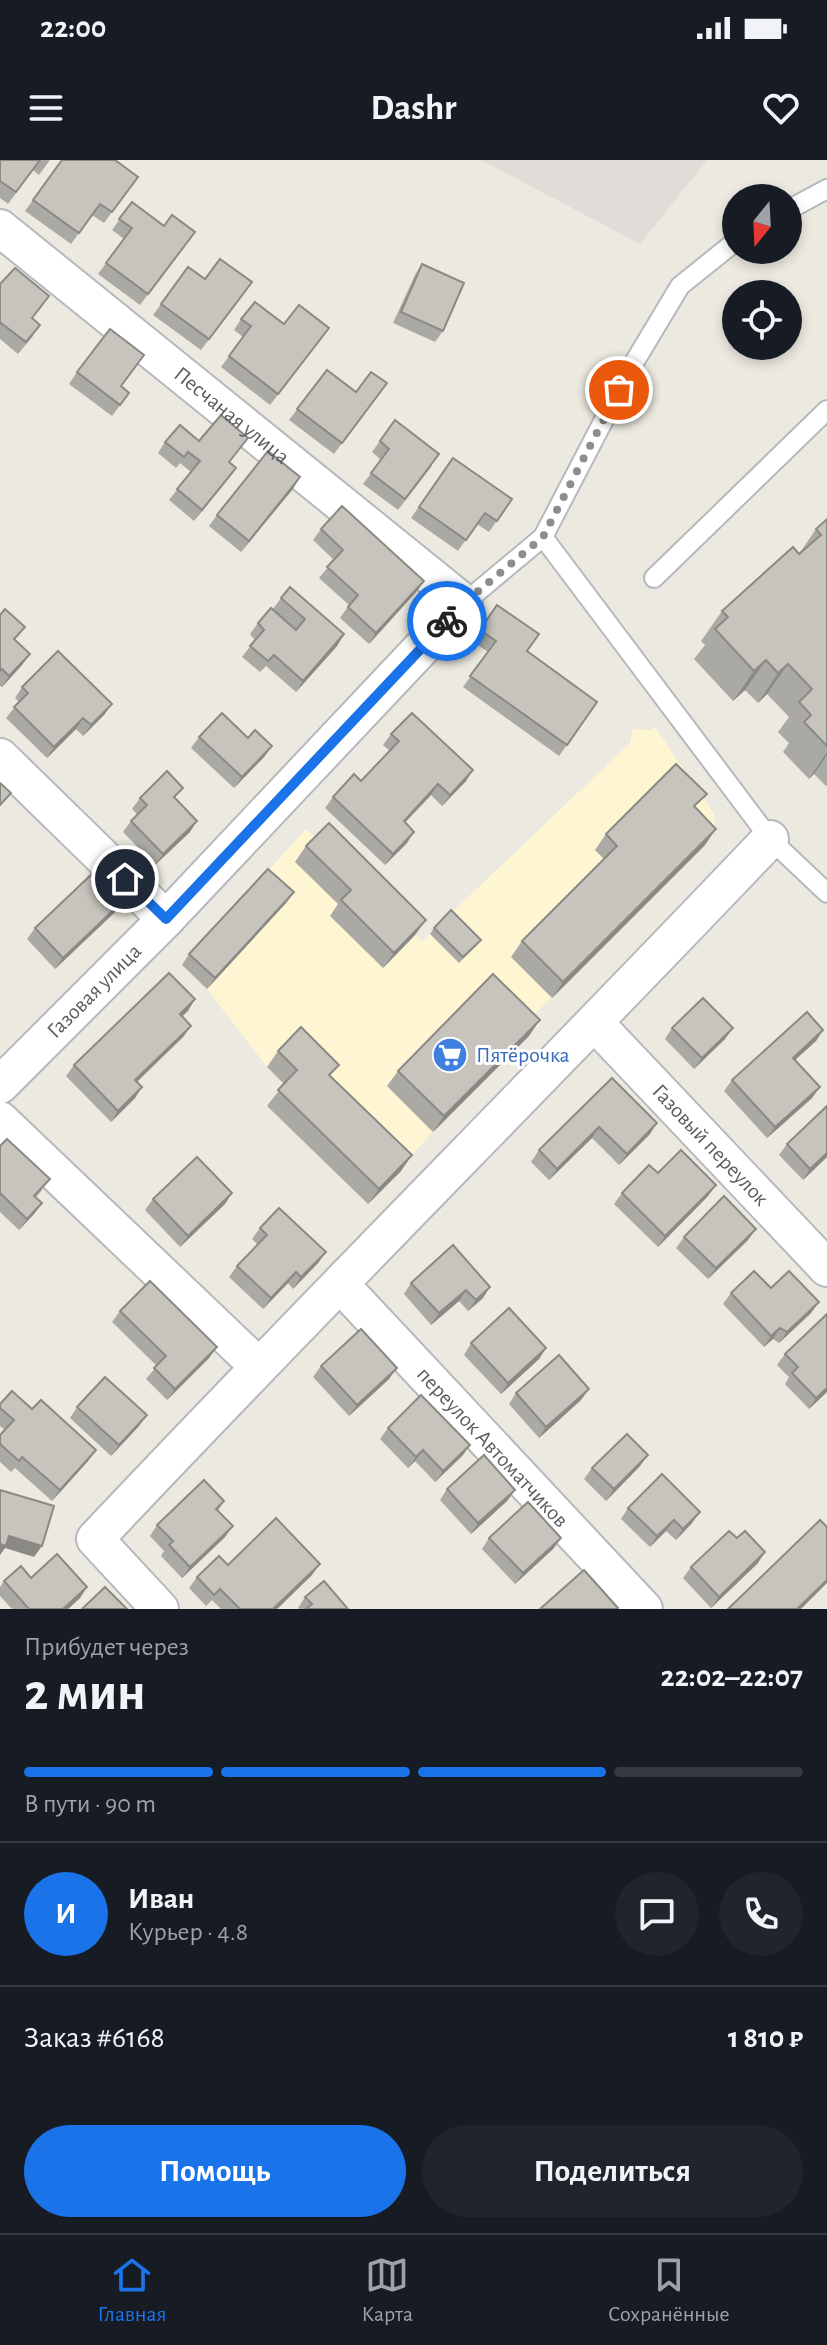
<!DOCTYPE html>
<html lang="ru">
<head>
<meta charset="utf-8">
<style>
  :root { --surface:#171b24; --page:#20242c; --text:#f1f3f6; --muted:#9ea1a6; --line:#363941; --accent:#1a73e8 }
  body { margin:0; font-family:"Alegreya Sans",sans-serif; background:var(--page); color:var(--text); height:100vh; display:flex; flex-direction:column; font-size:30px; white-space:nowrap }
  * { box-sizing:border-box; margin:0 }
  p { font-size:26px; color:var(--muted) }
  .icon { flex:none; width:44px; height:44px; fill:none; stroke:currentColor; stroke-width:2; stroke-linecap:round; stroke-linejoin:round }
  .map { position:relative; height:1449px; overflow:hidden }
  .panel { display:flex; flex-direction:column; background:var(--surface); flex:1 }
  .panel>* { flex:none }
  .needle { width:52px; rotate:198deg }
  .controls { position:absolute; left:722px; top:24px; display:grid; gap:16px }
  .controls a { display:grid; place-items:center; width:80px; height:80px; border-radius:50%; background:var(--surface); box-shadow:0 4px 12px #0003; font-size:40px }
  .pin { position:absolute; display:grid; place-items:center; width:68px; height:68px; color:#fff; margin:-34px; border:4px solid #fff; border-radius:50%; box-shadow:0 2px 8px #0007 }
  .courier { position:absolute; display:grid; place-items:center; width:80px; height:80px; margin:-40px; border:6px solid #1a73e8; border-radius:50%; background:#fff; color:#222; box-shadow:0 2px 10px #0007 }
  .summary em { font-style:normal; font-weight:700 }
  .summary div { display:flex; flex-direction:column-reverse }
  .summary { display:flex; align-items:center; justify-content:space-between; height:136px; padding:0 24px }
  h1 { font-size:52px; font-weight:700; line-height:60px }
  .bar { display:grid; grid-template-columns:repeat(4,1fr); gap:12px 8px; align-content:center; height:96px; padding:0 24px }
  .bar i { height:10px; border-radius:6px; background:var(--line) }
  .bar .on { background:var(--accent) }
  .bar p { grid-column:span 4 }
  .line { display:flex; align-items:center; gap:20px; padding:0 24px; border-top:2px solid var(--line) }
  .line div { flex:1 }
  .round { display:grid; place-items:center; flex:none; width:84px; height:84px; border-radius:42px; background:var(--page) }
  .primary-button { display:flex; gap:16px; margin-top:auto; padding:16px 24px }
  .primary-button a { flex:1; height:92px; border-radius:48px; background:var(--accent); color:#fff; font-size:32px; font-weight:700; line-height:92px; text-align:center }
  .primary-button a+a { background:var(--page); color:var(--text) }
  .status { display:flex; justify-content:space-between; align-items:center; height:56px; padding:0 40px; background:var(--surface); direction:ltr }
  .status svg { height:22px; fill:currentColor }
  header { display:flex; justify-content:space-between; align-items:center; height:104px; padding:0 24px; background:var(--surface); font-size:36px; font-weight:700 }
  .menu { display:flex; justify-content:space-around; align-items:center; height:112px; border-top:2px solid var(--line); background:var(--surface); font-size:22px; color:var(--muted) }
  .menu a { display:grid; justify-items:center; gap:4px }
  .menu .on { color:var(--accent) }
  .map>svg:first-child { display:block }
  .commercial { fill:#fef6d3 }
  .industrial { fill:#e0ddd8 }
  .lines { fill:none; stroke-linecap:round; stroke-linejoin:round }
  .service-casing { stroke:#b6b8bd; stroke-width:22 }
  .minor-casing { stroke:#b6b8bd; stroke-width:40 }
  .service { stroke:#fff; stroke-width:18 }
  .minor { stroke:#fff; stroke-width:36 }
  .wall { fill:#aba9a3 }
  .shaded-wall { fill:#8b8984 }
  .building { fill:#c7c4bd; stroke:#8b8984; stroke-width:2 }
  .done { stroke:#8c8e8d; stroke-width:8; stroke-dasharray:0 14.4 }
  .route { stroke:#1a73e8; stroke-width:10 }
  .labels { text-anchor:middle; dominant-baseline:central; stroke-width:6; stroke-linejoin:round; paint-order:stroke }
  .street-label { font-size:22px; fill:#595c61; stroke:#fff }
  .shop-label { font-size:22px; fill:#366cbe; stroke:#fff; text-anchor:start }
</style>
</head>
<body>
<div class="status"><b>22:00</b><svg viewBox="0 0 49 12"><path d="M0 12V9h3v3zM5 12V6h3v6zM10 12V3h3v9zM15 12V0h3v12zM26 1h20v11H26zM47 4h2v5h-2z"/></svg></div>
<header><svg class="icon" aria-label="menu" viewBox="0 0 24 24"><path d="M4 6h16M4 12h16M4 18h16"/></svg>Dashr<svg class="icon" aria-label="heart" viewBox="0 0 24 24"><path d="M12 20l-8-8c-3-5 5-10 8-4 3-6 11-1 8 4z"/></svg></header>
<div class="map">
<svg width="827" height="1449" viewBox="0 0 827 1449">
  <rect width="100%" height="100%" fill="#eceae0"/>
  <polygon class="commercial" points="655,567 714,654 715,671 705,685 533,856 540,864 433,972 368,1044 267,946 286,926 267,907 207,829 182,805 306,669 422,781 630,583 633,569 649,570"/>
  <polygon class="industrial" points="481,0 707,0 640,84"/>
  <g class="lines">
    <defs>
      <g id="service">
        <polyline points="788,50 827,29"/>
        <polyline points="543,377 770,679 827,733"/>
        <polyline points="654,418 827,250"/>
        <polyline points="464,443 543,377 632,206 680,126 736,81"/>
      </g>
      <g id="minor">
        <path id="s1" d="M0 68 464 443 166 759 0 925"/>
        <polyline points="0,597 166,759"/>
        <path id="s2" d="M595 863 827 1108"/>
        <polyline points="0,960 258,1206"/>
        <path id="s3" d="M341 1125 644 1449"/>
        <path d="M160 1449 95 1379C317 1143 547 914 770 679"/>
      </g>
    </defs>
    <use href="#service" class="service-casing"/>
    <use href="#minor" class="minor-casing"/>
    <use href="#service" class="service"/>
    <use href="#minor" class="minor"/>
  </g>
  <g class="wall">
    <polygon points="0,0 50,0 39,15 33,10 8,44 0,38"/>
    <polygon points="62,0 138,17 104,63 92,55 71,84 25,51"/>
    <polygon points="132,42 164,66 195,72 140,145 98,114 124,79 112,70"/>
    <polygon points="422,104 443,171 435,182 393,163 415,115"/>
    <polygon points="188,107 205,119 252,122 201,190 153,155"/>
    <polygon points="0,124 42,147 32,158 33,176 18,194 0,179"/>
    <polygon points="241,159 284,164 321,179 270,245 221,207 243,177 234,170"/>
    <polygon points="327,210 356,232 387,223 334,294 289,260"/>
    <polygon points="77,212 121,226 129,233 112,256 69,224"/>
    <polygon points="395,260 432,306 398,350 363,324 381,300 372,292"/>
    <polygon points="248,278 229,302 236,308 194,361 169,340 191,312 180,303 176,308 158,293 165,282"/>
    <polygon points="453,298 512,339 489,372 477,364 458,391 411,358"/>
    <polygon points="300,317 241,392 209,366 217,355"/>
    <polygon points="827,359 827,625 826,626 814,614 809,619 783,592 789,583 778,572 789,557 767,534 758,543 745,530 733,541 694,499 705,485 701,481 722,451 799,394 816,369"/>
    <polygon points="321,369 424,421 416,432 369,484 340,458 349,445 319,418 334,400 313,380"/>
    <polygon points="281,438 344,474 337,486 296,532 266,506 260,512 242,497 255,480 250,474 258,463 273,449"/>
    <polygon points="497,445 527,492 597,542 559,596 463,527 488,492 472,481"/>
    <polygon points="0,455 15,480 30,494 22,505 2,527 0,526"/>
    <polygon points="22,527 112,544 104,555 83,576 76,569 47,598 6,558 19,542 15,538"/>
    <polygon points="391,574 466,621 442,646 431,635 405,662 407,683 385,705 325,648 333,637 361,621 390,591 383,585"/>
    <polygon points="199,577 248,578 272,586 264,597 234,628 191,588"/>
    <polygon points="140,638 176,639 190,672 155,705 123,672 131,661 137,654 132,649"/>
    <polygon points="696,649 705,685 552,838 511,797 522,781 604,699 595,690 606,674"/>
    <polygon points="306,686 426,760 415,775 383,808 330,756 338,744 295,702"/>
    <polygon points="294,732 286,743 207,829 182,805 189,794"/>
    <polygon points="122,742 114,753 55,809 27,779 35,768"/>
    <polygon points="434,768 477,785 459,803 430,774"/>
    <polygon points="195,839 182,856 191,866 183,877 137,922 135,938 111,962 66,916 74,905"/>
    <polygon points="672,868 725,879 694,909 665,879"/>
    <polygon points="823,870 816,881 795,900 812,938 767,978 724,931 732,920"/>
    <polygon points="529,876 433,972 387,926 398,911"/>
    <polygon points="278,891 331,917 401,1011 368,1044 267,946 284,924 267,907"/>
    <polygon points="612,918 650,974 619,1005 592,978 549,1020 531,1002 539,990"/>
    <polygon points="787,984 827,997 803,1020 779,995"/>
    <polygon points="0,986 42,1030 36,1037 42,1043 34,1054 19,1070 0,1052"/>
    <polygon points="658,1013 708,1036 658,1087 614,1044 622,1033"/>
    <polygon points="232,1033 225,1044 180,1087 145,1050 153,1039"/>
    <polygon points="260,1068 326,1092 318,1103 293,1129 288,1123 263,1149 229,1117 237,1106 258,1085 252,1079"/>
    <polygon points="684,1077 748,1080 708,1119 676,1088"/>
    <polygon points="453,1085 483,1138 468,1151 459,1141 431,1165 404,1134 411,1123"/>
    <polygon points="771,1128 811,1153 779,1183 773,1179 764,1187 723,1144 731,1133"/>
    <polygon points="120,1151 217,1187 209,1198 167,1240 146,1219 157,1206 112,1162"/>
    <polygon points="471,1183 546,1188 539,1199 501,1234 464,1195"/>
    <polygon points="785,1194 827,1232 809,1249 785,1224 789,1217 777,1205"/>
    <polygon points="321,1206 389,1219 349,1256 313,1217"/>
    <polygon points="516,1233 581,1240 539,1278 509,1244"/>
    <polygon points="0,1244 32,1249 96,1290 88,1301 52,1341 15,1308 11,1312 0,1302 0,1275 5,1270 0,1266"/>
    <polygon points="77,1247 139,1266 111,1296 70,1258"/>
    <polygon points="388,1268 470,1285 462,1296 435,1322 415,1301 408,1308 380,1279"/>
    <polygon points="640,1306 606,1341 584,1319 592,1308"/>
    <polygon points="447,1329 515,1330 507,1341 471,1374 440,1340"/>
    <polygon points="224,1341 218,1351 225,1377 182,1418 161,1396 164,1391 150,1376 157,1365"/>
    <polygon points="628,1348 692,1363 676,1380 666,1371 650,1387 621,1359"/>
    <polygon points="489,1378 561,1378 553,1389 515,1424 482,1389"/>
    <polygon points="737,1378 758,1403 711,1448 683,1418 691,1407"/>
    <polygon points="228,1405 312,1415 277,1449 221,1449 212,1440 206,1446 189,1428 197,1417"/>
    <polygon points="31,1418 87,1427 80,1438 68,1449 12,1449 0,1436 0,1427 4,1421"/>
    <polygon points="305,1437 348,1449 299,1449 298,1448"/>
  </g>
  <g class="shaded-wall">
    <polygon points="236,308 228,319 194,361 202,350"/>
    <polygon points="300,317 293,329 241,392 249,381"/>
    <polygon points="424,421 416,432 369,484 376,473"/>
    <polygon points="344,474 337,486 296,532 303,521"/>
    <polygon points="30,494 22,505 2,527 9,516"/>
    <polygon points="766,500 745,530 733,541 754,511"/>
    <polygon points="788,504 767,534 758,543 778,513"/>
    <polygon points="112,544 104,555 83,576 91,565"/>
    <polygon points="83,558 76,569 47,598 54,587"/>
    <polygon points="272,586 264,597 234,628 242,617"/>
    <polygon points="827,592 827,595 814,614 809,619"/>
    <polygon points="473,610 466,621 442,646 450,635"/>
    <polygon points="438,624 431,635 396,672 404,661"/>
    <polygon points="197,661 190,672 155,705 163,694"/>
    <polygon points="716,669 705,685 552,838 563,822"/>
    <polygon points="414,672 407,683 385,705 393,694"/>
    <polygon points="294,732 286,743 207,829 215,818"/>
    <polygon points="122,742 114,753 55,809 63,798"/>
    <polygon points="426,760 415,775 383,808 394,793"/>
    <polygon points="195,839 188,851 172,866 180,854"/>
    <polygon points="540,860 529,876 433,972 444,956"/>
    <polygon points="191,866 183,877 127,931 135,920"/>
    <polygon points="733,868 725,879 694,909 702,898"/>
    <polygon points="823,870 816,881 785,909 793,898"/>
    <polygon points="142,927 135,938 111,962 118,951"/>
    <polygon points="820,927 812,938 767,978 775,967"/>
    <polygon points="657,963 650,974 619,1005 627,994"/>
    <polygon points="599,967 592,978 549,1020 557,1009"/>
    <polygon points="827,993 827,997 803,1020 810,1009"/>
    <polygon points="412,995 401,1011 368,1044 379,1029"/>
    <polygon points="716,1025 708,1036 658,1087 665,1076"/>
    <polygon points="232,1033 225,1044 180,1087 188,1076"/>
    <polygon points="42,1043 34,1054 19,1070 27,1059"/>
    <polygon points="756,1069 748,1080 708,1119 716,1108"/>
    <polygon points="326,1092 318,1103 293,1129 301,1117"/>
    <polygon points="296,1112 288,1123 263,1149 271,1138"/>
    <polygon points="490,1127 483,1138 468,1151 476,1140"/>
    <polygon points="466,1130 459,1141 431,1165 439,1153"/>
    <polygon points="819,1142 811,1153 779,1183 787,1172"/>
    <polygon points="780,1168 773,1179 764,1187 771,1176"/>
    <polygon points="217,1187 209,1198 167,1240 175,1229"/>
    <polygon points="546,1188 539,1199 501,1234 508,1223"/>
    <polygon points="397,1208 389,1219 349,1256 357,1245"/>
    <polygon points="827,1228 827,1232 809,1249 816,1238"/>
    <polygon points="589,1229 581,1240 539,1278 546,1267"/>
    <polygon points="147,1255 139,1266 111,1296 119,1285"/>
    <polygon points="470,1285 462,1296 435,1322 443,1311"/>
    <polygon points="96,1290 88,1301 52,1341 60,1330"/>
    <polygon points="423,1290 415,1301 408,1308 416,1297"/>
    <polygon points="648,1295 640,1306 606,1341 614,1329"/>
    <polygon points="515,1330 507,1341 471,1374 478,1363"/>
    <polygon points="700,1352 692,1363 676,1380 683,1369"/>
    <polygon points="674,1360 666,1371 650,1387 657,1376"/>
    <polygon points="233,1366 225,1377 182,1418 190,1407"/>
    <polygon points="9,1376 42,1386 34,1397 5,1388 0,1395 0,1384"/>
    <polygon points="561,1378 553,1389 515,1424 523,1413"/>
    <polygon points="765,1392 758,1403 711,1448 719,1437"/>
    <polygon points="320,1404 312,1415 277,1449 273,1449"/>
    <polygon points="827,1420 827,1423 801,1449 797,1449"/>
    <polygon points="87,1427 80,1438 68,1449 63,1449"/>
  </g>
  <g class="building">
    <polygon points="0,0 40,0 16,32 0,21"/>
    <polygon points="62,0 115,0 138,17 112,52 100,44 79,73 33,40"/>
    <polygon points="132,42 164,66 172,55 195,72 148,134 106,103 132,68 119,59"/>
    <polygon points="220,99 252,122 209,179 161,144 188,107 205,119"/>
    <polygon points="422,104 464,123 443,171 401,152"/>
    <polygon points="15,108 49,136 32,158 40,165 26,182 1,163 0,164 0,124"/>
    <polygon points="255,142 284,164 299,145 329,168 278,234 229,196 251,166 241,159"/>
    <polygon points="110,169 144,195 121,226 129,233 120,245 77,212"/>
    <polygon points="327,210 356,232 371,212 387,223 342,283 297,249"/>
    <polygon points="221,255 248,278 229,302 236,308 202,350 177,329 200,301 188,292 184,297 165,282 180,265 199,281"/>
    <polygon points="395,260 439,294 405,339 371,313 389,289 380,281"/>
    <polygon points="268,291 300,317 249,381 217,355"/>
    <polygon points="453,298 512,339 497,361 485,353 466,380 419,347"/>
    <polygon points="342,346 424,421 376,473 348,447 358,435 327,407 343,390 321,369"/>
    <polygon points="827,359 827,586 804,562 811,555 799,542 812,529 788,504 778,513 766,500 754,511 715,469 728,457 722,451 793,387 799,394 821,375 816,369"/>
    <polygon points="290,427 344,474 303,521 274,495 268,501 250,486 264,470 258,463 271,448 296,470 305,459 281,438"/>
    <polygon points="497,445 539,474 527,491 597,542 567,585 470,516 496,481 480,470"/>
    <polygon points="5,449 25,467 14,479 30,494 9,516 2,509 0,511 0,455"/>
    <polygon points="58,491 112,544 91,565 83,558 54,587 14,547 28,533 22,527"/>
    <polygon points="222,553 248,578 255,570 272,586 242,617 199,577"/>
    <polygon points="412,553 473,610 450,635 438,624 404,661 414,672 393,694 333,637 354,614 361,621 399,581 391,574"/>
    <polygon points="676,604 707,634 694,646 716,669 563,822 522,781 617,686 606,674"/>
    <polygon points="167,611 183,628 174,637 197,661 163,694 131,661 147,645 140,638"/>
    <polygon points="0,623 11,633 0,645"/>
    <polygon points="329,663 426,760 394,793 341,740 351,730 306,686"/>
    <polygon points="268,709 294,732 215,818 189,794"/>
    <polygon points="94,712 122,742 63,798 35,768"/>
    <polygon points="451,750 481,780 463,797 434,768"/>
    <polygon points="169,813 195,839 180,854 191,866 135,920 142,927 118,951 74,905"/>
    <polygon points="493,814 540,860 444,956 398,911"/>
    <polygon points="703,838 733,868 702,898 672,868"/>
    <polygon points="807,852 823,870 793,898 820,927 775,967 732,920"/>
    <polygon points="301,867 339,905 329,915 412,995 379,1029 278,930 297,910 278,891"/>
    <polygon points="612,918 657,963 627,994 599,967 557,1009 539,990"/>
    <polygon points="827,946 827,993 810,1009 787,984"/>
    <polygon points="7,979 50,1019 34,1036 42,1043 27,1059 0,1033 0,986"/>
    <polygon points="681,990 716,1025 665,1076 622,1033 649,1005 658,1013"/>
    <polygon points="197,997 232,1033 188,1076 153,1039"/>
    <polygon points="724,1036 756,1069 716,1108 684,1077"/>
    <polygon points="279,1048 326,1092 301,1117 296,1112 271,1138 237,1106 267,1075 260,1068"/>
    <polygon points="453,1085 490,1127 476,1140 466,1130 439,1153 411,1123"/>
    <polygon points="754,1111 771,1128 789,1111 819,1142 787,1172 780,1168 771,1176 731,1133"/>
    <polygon points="150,1121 217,1187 175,1229 154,1208 166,1196 120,1151"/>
    <polygon points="509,1148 546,1188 508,1223 471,1183"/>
    <polygon points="827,1154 827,1228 816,1238 792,1213 798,1207 785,1194"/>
    <polygon points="361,1169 397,1208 357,1245 321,1206"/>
    <polygon points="559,1195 589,1229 546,1267 516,1233"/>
    <polygon points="105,1217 147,1255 119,1285 77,1247"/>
    <polygon points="12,1231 32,1249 41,1240 96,1290 60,1330 22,1297 19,1301 0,1284 0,1275 14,1260 0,1248 0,1244"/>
    <polygon points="421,1235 470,1285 443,1311 423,1290 416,1297 388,1268"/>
    <polygon points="627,1274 648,1295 614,1329 592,1308"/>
    <polygon points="484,1295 515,1330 478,1363 447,1329"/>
    <polygon points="662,1314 700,1352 683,1369 674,1360 657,1376 628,1348"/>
    <polygon points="204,1320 224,1341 216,1349 233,1366 190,1407 169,1385 173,1381 157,1365"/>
    <polygon points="0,1330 54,1346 42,1386 9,1376 6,1386 0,1384"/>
    <polygon points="528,1342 561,1378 523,1413 489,1378"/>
    <polygon points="276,1358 320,1404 273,1449 240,1449 220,1429 214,1435 197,1417 219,1396 228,1405"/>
    <polygon points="820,1360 827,1367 827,1420 797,1449 728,1449"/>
    <polygon points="729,1371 737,1378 745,1371 765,1392 719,1437 691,1407"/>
    <polygon points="57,1394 87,1427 63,1449 29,1449 4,1421 21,1406 31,1418"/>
    <polygon points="584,1410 618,1448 617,1449 540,1449"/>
    <polygon points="324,1421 348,1449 306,1449 312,1444 305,1437"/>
    <polygon points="105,1427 127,1449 82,1449"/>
  </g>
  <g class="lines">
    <polyline class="done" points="447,461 464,443 543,377 619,230"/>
    <polyline class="route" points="125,719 166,759 447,461"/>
  </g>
  <defs>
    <symbol id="supermarket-disc" viewBox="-11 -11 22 22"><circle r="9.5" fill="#3f7fe0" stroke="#fff"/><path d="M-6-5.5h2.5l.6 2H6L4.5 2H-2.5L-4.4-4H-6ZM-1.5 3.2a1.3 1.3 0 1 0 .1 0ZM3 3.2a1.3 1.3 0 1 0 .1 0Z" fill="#fff"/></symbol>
  </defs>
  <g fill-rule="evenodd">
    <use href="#supermarket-disc" x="430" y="875" width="40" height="40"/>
  </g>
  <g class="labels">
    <g class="street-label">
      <text stroke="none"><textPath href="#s1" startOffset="298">Песчаная улица</textPath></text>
      <text transform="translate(94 831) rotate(-45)">Газовая улица</text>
      <text stroke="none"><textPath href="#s2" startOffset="168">Газовый переулок</textPath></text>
      <text stroke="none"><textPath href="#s3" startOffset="222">переулок Автоматчиков</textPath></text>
    </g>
    <g class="shop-label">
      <text x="476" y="895">Пятёрочка</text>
    </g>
  </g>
</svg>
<div class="controls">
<a><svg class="needle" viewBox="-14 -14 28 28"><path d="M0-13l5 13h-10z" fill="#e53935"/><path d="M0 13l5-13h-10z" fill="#9ea1a6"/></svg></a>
<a><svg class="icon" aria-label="locate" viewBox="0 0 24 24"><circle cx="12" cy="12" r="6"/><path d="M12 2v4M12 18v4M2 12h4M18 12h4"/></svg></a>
</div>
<div class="pin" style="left:619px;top:230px;background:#ea580c"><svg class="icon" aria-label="bag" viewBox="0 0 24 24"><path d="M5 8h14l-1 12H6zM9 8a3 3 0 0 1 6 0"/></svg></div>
<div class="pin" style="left:125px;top:719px;background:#1f2937"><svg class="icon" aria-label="home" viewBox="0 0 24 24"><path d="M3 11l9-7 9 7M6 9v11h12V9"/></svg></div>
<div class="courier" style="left:447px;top:461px"><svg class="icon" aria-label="bike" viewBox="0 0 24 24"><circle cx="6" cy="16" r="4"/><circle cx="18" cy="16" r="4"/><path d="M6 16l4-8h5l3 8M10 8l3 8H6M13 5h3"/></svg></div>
</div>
<section class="panel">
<div class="summary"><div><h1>2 мин</h1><p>Прибудет через</p></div><em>22:02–22:07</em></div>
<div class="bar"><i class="on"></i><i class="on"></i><i class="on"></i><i></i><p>В пути · 90 m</p></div>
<div class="line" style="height:144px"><b class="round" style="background:var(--accent);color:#fff">И</b><div><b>Иван</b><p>Курьер · 4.8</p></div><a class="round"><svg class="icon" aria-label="chat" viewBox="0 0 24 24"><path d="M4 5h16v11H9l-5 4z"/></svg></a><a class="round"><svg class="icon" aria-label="phone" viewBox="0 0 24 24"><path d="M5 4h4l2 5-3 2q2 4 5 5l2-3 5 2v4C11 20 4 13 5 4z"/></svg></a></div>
<div class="line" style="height:104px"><div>Заказ #6168</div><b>1 810 ₽</b></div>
<div class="primary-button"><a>Помощь</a><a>Поделиться</a></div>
</section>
<nav class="menu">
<a class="on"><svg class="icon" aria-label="home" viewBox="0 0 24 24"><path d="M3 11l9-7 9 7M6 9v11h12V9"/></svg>Главная</a>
<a><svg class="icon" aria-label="map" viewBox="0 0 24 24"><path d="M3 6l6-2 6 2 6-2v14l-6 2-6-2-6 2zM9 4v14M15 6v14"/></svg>Карта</a>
<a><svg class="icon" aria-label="saved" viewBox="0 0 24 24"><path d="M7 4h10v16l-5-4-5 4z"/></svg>Сохранённые</a>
</nav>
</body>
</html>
